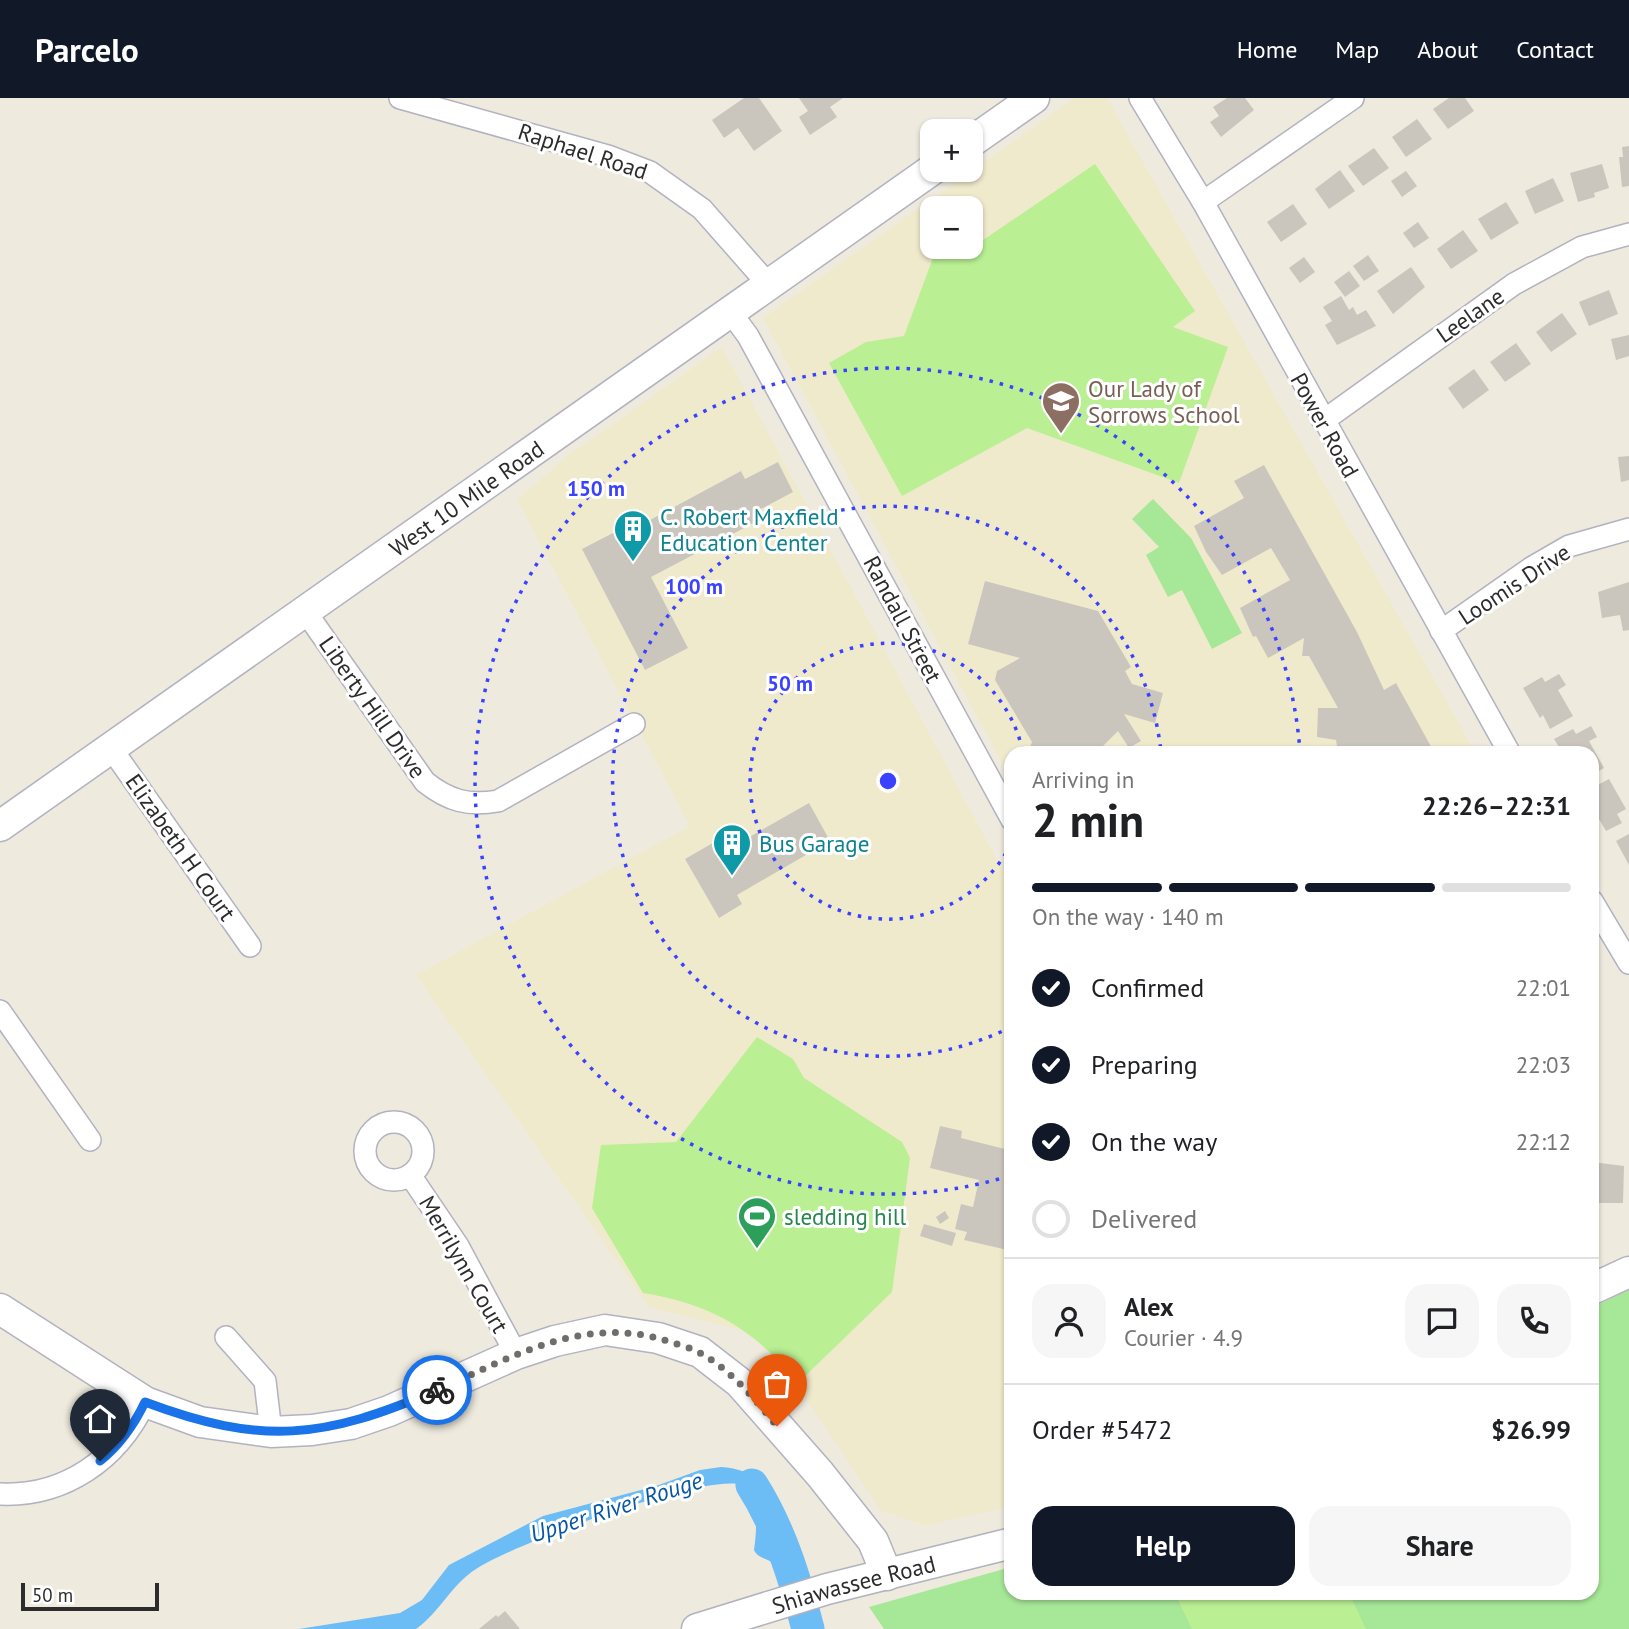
<!DOCTYPE html>
<html lang="en">
<head>
<meta charset="utf-8">
<style>
  :root { --surface:#fff; --page:#f6f6f6; --text:#202124; --muted:#757577; --line:#e0e0e0; --accent:#111827 }
  body { margin:0; font-family:"PT Sans",sans-serif; background:var(--page); color:var(--text); height:100vh; display:flex; flex-direction:column; font-size:26px; white-space:nowrap }
  * { box-sizing:border-box; margin:0 }
  p { font-size:23px; color:var(--muted) }
  .icon { flex:none; width:38px; height:38px; fill:none; stroke:currentColor; stroke-width:2; stroke-linecap:round; stroke-linejoin:round }
  .map { position:relative; flex:1; overflow:hidden }
  .side { position:absolute; left:1004px; top:648px; width:595px; height:854px; display:flex; flex-direction:column; background:var(--surface); border-radius:21px; box-shadow:0 2px 5px #0004 }
  .side>* { flex:none }
  .controls { position:absolute; left:920px; top:21px; display:grid; gap:14px }
  .controls a { display:grid; place-items:center; width:63px; height:63px; border-radius:14px; background:var(--surface); box-shadow:0 2px 5px #0004; font-size:35px }
  .scale { position:absolute; left:21px; bottom:18px; width:138px; box-sizing:border-box; padding-left:7px; border:4px solid #2c2c2c; border-top:0; font-size:19px; line-height:24px; white-space:nowrap; color:#2c2c2c; -webkit-text-stroke:5px #fff; paint-order:stroke }
  .pin { position:absolute; display:grid; place-items:center; width:60px; height:60px; color:#fff; margin:-72px -30px; border-radius:50% 50% 50% 0; rotate:-45deg; box-shadow:0 0 7px #0007 }
  .pin .icon { rotate:45deg }
  .courier { position:absolute; display:grid; place-items:center; width:70px; height:70px; margin:-35px; border:5px solid #1a73e8; border-radius:50%; background:#fff; color:#222; box-shadow:0 2px 9px #0007 }
  .headline em { font-style:normal; font-weight:800 }
  .headline div { display:flex; flex-direction:column-reverse }
  .headline { display:flex; align-items:center; justify-content:space-between; height:119px; padding:0 28px }
  h1 { font-size:46px; font-weight:800; line-height:52px }
  .bar { display:grid; grid-template-columns:repeat(4,1fr); gap:10px 7px; align-content:center; height:84px; padding:0 28px }
  .bar i { height:9px; border-radius:5px; background:var(--line) }
  .bar .on { background:var(--accent) }
  .bar p { grid-column:span 4 }
  .line { display:flex; align-items:center; gap:18px; padding:0 28px; border-top:2px solid var(--line) }
  .line div { flex:1 }
  .round { display:grid; place-items:center; flex:none; width:74px; height:74px; border-radius:21px; background:var(--page) }
  ol { padding:0 28px; list-style:none }
  li { display:flex; align-items:center; gap:21px; height:77px }
  li p { margin-inline-start:auto }
  li .icon { padding:7px; border-radius:50%; background:var(--accent); color:#fff; stroke-width:4 }
  li:last-child { color:var(--muted) }
  li i { width:38px; height:38px; border:4px solid var(--line); border-radius:50% }
  .primary-button { display:flex; gap:14px; margin-top:auto; padding:14px 28px }
  .primary-button a { flex:1; height:80px; border-radius:21px; background:var(--accent); color:#fff; font-size:28px; font-weight:800; line-height:80px; text-align:center }
  .primary-button a+a { background:var(--page); color:var(--text) }
  header { display:flex; align-items:center; gap:42px; box-sizing:border-box; height:98px; padding:0 35px; background:var(--accent); color:#fff }
  header strong { font-size:33px }
  nav { display:flex; gap:38px; margin-inline-start:auto; font-size:24px }
  .map>svg:first-child { display:block }
  .education { fill:#f0eacd; fill-rule:evenodd }
  .green { fill:#a7e798 }
  .pitch { fill:#baef93 }
  .water { fill:#6cbcf5 }
  .lines { fill:none; stroke-linecap:round; stroke-linejoin:round }
  .river { stroke:#6cbcf5; stroke-width:33 }
  .building { fill:#cac6bd }
  .street-casing { stroke:#b2b2c0; stroke-width:24 }
  .secondary-casing { stroke:#b2b2c0; stroke-width:33 }
  .street { stroke:#fff; stroke-width:21 }
  .secondary { stroke:#fff; stroke-width:30 }
  .done { stroke:#706e6a; stroke-width:7; stroke-dasharray:0 12.6 }
  .route { stroke:#1a73e8; stroke-width:9 }
  .ring { fill:none; stroke:#3a41ff; stroke-width:3.5; stroke-dasharray:3.5 7 }
  .labels { text-anchor:middle; dominant-baseline:central; stroke-width:6; stroke-linejoin:round; paint-order:stroke }
  .street-label { font-size:23px; fill:#2c2c2c; stroke:#fff }
  .education-label { font-size:23px; fill:#785e54; stroke:#fff; text-anchor:start }
  .culture-label { font-size:23px; fill:#0d838f; stroke:#fff; text-anchor:start }
  .leisure-label { font-size:23px; fill:#27864d; stroke:#fff; text-anchor:start }
  .water-label { font-size:24px; font-style:italic; fill:#0757a5; stroke:#fff }
  .centre { fill:#3a41ff; stroke:#fff; stroke-width:3.5 }
  .ring-label { font-size:21px; text-anchor:middle; font-weight:bold; fill:#3a41ff; stroke:#fff; stroke-width:6; stroke-linejoin:round; paint-order:stroke }
</style>
</head>
<body>
<header>
<strong>Parcelo</strong>
<nav><a>Home</a><a>Map</a><a>About</a><a>Contact</a></nav>
</header>
<div class="map">
<svg width="1629" height="1531" viewBox="0 0 1629 1531">
  <rect width="100%" height="100%" fill="#eeeade"/>
  <g class="education">
    <path d="M1075 0H1107L1475 654H1012L1011 682 763 220ZM933 110H971V149H933Z"/>
    <polygon points="722,249 1011,788 1011,1408 926,1428 881,1413 765,1238 649,1209 416,877 690,728 517,402 566,359"/>
  </g>
  <g class="green">
    <polygon points="1153,401 1191,440 1242,535 1212,551 1182,492 1168,499 1146,457 1159,449 1132,421"/>
    <polygon points="1629,1192 1629,1531 884,1531 869,1509 1011,1469 1012,1494 1592,1494 1593,1209"/>
  </g>
  <g class="pitch">
    <polygon points="1095,66 1195,213 1173,229 1228,249 1179,385 1027,330 902,398 829,265 866,244 904,238 937,149 964,155"/>
    <path d="M757 939 793 961 804 980 902 1044 910 1060 892 1194 798 1285C755 1232 712 1206 643 1195L592 1110 601 1047 676 1044Z"/>
    <polygon points="1196,1494 1349,1495 1366,1531 1192,1531 1178,1502"/>
  </g>
  <path class="water" d="M721 1369C749 1371 776 1384 778 1417 775 1423 769 1429 769 1437 769 1450 811 1508 819 1531H797C791 1511 787 1485 775 1468 769 1459 759 1462 754 1452 757 1430 759 1406 743 1387 705 1374 514 1446 476 1471 451 1487 440 1514 416 1531H299L400 1515 422 1502 449 1467 543 1418 656 1388 700 1372Z"/>
  <g class="lines">
    <path class="river" d="M752 1387C780 1431 795 1481 808 1531"/>
  </g>
  <g class="building">
    <polygon points="744,0 759,0 782,33 754,53 738,30 724,40 712,22"/>
    <polygon points="799,0 843,0 830,9 837,19 810,37 799,19 808,13"/>
    <polygon points="1227,0 1245,0 1254,12 1221,39 1210,24 1219,18 1213,9"/>
    <polygon points="1449,0 1465,0 1474,13 1448,31 1433,11"/>
    <polygon points="1417,21 1432,41 1406,59 1392,39"/>
    <polygon points="1629,48 1629,88 1622,89 1619,59 1623,59 1622,49"/>
    <polygon points="1374,50 1389,70 1363,88 1348,68"/>
    <polygon points="1602,66 1609,90 1594,95 1595,99 1578,104 1570,75"/>
    <polygon points="1340,72 1355,93 1329,111 1315,91"/>
    <polygon points="1406,73 1417,88 1402,99 1391,83"/>
    <polygon points="1553,80 1564,103 1535,116 1525,93"/>
    <polygon points="1506,104 1519,125 1491,142 1478,121"/>
    <polygon points="1293,106 1307,126 1281,144 1267,124"/>
    <polygon points="1418,124 1429,140 1414,150 1403,135"/>
    <polygon points="1463,132 1478,153 1451,171 1437,151"/>
    <polygon points="1368,157 1379,173 1364,183 1353,168"/>
    <polygon points="1304,159 1315,174 1300,185 1289,170"/>
    <polygon points="1411,169 1425,189 1393,216 1377,193"/>
    <polygon points="1349,173 1360,188 1345,199 1334,184"/>
    <polygon points="1609,192 1618,216 1589,228 1579,204"/>
    <polygon points="1341,198 1349,212 1353,209 1357,217 1366,212 1376,228 1337,247 1325,227 1332,223 1323,209"/>
    <polygon points="1562,215 1577,236 1551,254 1536,234"/>
    <polygon points="1629,237 1629,258 1616,262 1611,241"/>
    <polygon points="1516,245 1531,266 1505,284 1490,264"/>
    <polygon points="1474,271 1489,292 1463,311 1448,290"/>
    <polygon points="1629,358 1629,382 1621,384 1618,359"/>
    <polygon points="778,364 793,394 759,412 763,420 651,479 688,550 645,572 582,451 646,418 650,422 741,373 745,381"/>
    <polygon points="1264,367 1357,534 1384,592 1396,585 1434,654 1338,654 1336,642 1317,639 1318,610 1338,610 1309,558 1302,558 1304,540 1268,560 1256,538 1253,539 1240,510 1290,482 1271,450 1222,477 1206,454 1194,428 1244,400 1234,383"/>
    <polygon points="985,483 1098,513 1131,569 1125,573 1132,586 1163,595 1155,625 1124,616 1141,643 1129,650 1118,633 1097,654 1028,654 1032,644 995,582 997,573 1020,560 968,546"/>
    <polygon points="1629,484 1629,532 1623,533 1620,517 1602,520 1598,494"/>
    <polygon points="1559,576 1566,587 1558,592 1573,618 1550,631 1543,617 1540,620 1523,590 1542,579 1545,584"/>
    <polygon points="1591,628 1597,639 1589,643 1604,670 1592,677 1592,654 1562,654 1554,641 1573,631 1576,636"/>
    <polygon points="1609,681 1626,711 1617,716 1622,725 1606,733 1592,709 1592,690"/>
    <polygon points="809,705 830,743 737,797 742,806 719,820 685,761 730,735 737,746"/>
    <polygon points="1629,736 1629,767 1616,743"/>
    <polygon points="940,1028 962,1033 961,1040 1005,1051 1007,1038 1012,1039 1012,1153 964,1142 967,1134 955,1131 961,1106 973,1109 979,1082 930,1070"/>
    <polygon points="1592,1064 1624,1068 1623,1105 1592,1105"/>
    <polygon points="945,1113 949,1120 940,1126 936,1119"/>
    <polygon points="924,1126 956,1135 952,1148 920,1138"/>
    <polygon points="1367,1494 1390,1494 1371,1503"/>
    <polygon points="505,1513 520,1531 479,1531 496,1517 498,1519"/>
  </g>
  <g class="lines">
    <defs>
      <g id="street">
        <polyline points="400,0 608,58 650,74 702,111 768,186"/>
        <polyline points="1140,0 1203,104 1509,654"/>
        <polyline points="1203,104 1353,0"/>
        <polyline points="729,212 748,238 1012,722"/>
        <polyline points="1323,323 1514,186 1582,149 1629,136"/>
        <path d="M305 513 425 684C449 703 468 708 498 703L634 626"/>
        <polyline points="1441,533 1531,470 1569,448 1629,431"/>
        <polyline points="111,650 250,848"/>
        <polyline points="1592,803 1629,865"/>
        <polyline points="0,913 90,1042"/>
        <circle cx="394" cy="1053" r="29"/>
        <polyline points="410,1077 458,1148 516,1256"/>
        <polyline points="226,1239 265,1283 271,1334"/>
        <path d="M0 1396C65 1399 118 1361 145 1304"/>
      </g>
      <g id="secondary">
        <polyline points="971,44 1034,0"/>
        <path id="s1" d="M0 728 933 71"/>
        <polyline points="1592,1191 1629,1174"/>
        <polyline points="0,1211 145,1304 200,1324 271,1334 312,1332 351,1326 389,1313 516,1256 555,1243 605,1232 658,1240 700,1254 740,1285 820,1376 873,1443 887,1477"/>
        <path id="s2" d="M697 1531 827 1491 1012 1445"/>
      </g>
    </defs>
    <use href="#street" class="street-casing"/>
    <use href="#secondary" class="secondary-casing"/>
    <use href="#street" class="street"/>
    <use href="#secondary" class="secondary"/>
  </g>
  <g class="lines">
    <path class="done" d="M437 1292C512 1259 586 1215 670 1244 680 1247 691 1250 700 1255 731 1272 755 1301 777 1328"/>
    <path class="route" d="M100 1363C120 1347 134 1327 145 1304 262 1348 324 1341 437 1292"/>
  </g>
  <g class="ring">
    <path d="M1011 746A138 138 0 1 1 1023 654"/>
    <path d="M1011 929A275 275 0 1 1 1161 654"/>
    <path d="M1009 1078A413 413 0 1 1 1300 654"/>
  </g>
  <defs>
    <symbol id="school-pin" viewBox="-11 -11 22 30"><path d="M0 17L-7.5 6A9.5 9.5 0 1 1 7.5 6Z" fill="#8d6e63" stroke="#fff"/><path d="M0-5L7-2L0 1L-7-2ZM-4 1L0 2.5L4 1V4Q0 6-4 4Z" fill="#fff"/></symbol>
    <symbol id="building-pin" viewBox="-11 -11 22 30"><path d="M0 17L-7.5 6A9.5 9.5 0 1 1 7.5 6Z" fill="#0f9aa8" stroke="#fff"/><path d="M-4-6H4V6H1V3H-1V6H-4ZM-2.5-4.3h1.7v1.8h-1.7ZM.8-4.3h1.7v1.8H.8ZM-2.5-1h1.7V.8h-1.7ZM.8-1h1.7V.8H.8Z" fill="#fff"/></symbol>
    <symbol id="stadium-pin" viewBox="-11 -11 22 30"><path d="M0 17L-7.5 6A9.5 9.5 0 1 1 7.5 6Z" fill="#2e9e5b" stroke="#fff"/><path d="M0-5a6.5 5 0 1 0 0 10a6.5 5 0 1 0 0-10ZM-3.5-1.8h7v3.6h-7Z" fill="#fff"/></symbol>
  </defs>
  <g fill-rule="evenodd">
    <use href="#school-pin" x="1039" y="281" width="44" height="60"/>
    <use href="#building-pin" x="611" y="409" width="44" height="60"/>
    <use href="#building-pin" x="710" y="723" width="44" height="60"/>
    <use href="#stadium-pin" x="735" y="1096" width="44" height="60"/>
  </g>
  <g class="labels">
    <g class="street-label">
      <text transform="translate(583 53) rotate(18)">Raphael Road</text>
      <text transform="translate(1470 217) rotate(-35)">Leelane</text>
      <text transform="translate(1325 327) rotate(61)">Power Road</text>
      <text stroke="none"><textPath href="#s1" startOffset="570">West 10 Mile Road</textPath></text>
      <text transform="translate(1514 486) rotate(-33)">Loomis Drive</text>
      <text transform="translate(903 521) rotate(62)">Randall Street</text>
      <text transform="translate(373 609) rotate(55)">Liberty Hill Drive</text>
      <text transform="translate(181 749) rotate(55)">Elizabeth H Court</text>
      <text transform="translate(464 1166) rotate(60)">Merrilynn Court</text>
      <text stroke="none"><textPath href="#s2" startOffset="163">Shiawassee Road</textPath></text>
    </g>
    <g class="education-label">
      <text x="1088" y="290">Our Lady of<tspan x="1088" dy="26">Sorrows School</tspan></text>
    </g>
    <g class="culture-label">
      <text x="660" y="418">C. Robert Maxfield<tspan x="660" dy="26">Education Center</tspan></text>
      <text x="759" y="745">Bus Garage</text>
    </g>
    <g class="leisure-label">
      <text x="784" y="1118">sledding hill</text>
    </g>
    <g class="water-label">
      <text transform="translate(616 1409) rotate(-18)">Upper River Rouge</text>
    </g>
  </g>
  <circle cx="888" cy="683" r="10" class="centre"/>
  <g class="ring-label">
    <text x="596" y="398">150 m</text>
    <text x="694" y="496">100 m</text>
    <text x="790" y="593">50 m</text>
  </g>
</svg>
<div class="controls">
<a>+</a>
<a>−</a>
</div>
<div class="scale">50 m</div>
<div class="pin" style="left:777px;top:1328px;background:#ea580c"><svg class="icon" aria-label="bag" viewBox="0 0 24 24"><path d="M5 8h14l-1 12H6zM9 8a3 3 0 0 1 6 0"/></svg></div>
<div class="pin" style="left:100px;top:1363px;background:#1f2937"><svg class="icon" aria-label="home" viewBox="0 0 24 24"><path d="M3 11l9-7 9 7M6 9v11h12V9"/></svg></div>
<div class="courier" style="left:437px;top:1292px"><svg class="icon" aria-label="bike" viewBox="0 0 24 24"><circle cx="6" cy="16" r="4"/><circle cx="18" cy="16" r="4"/><path d="M6 16l4-8h5l3 8M10 8l3 8H6M13 5h3"/></svg></div>
<section class="side">
<div class="headline"><div><h1>2 min</h1><p>Arriving in</p></div><em>22:26–22:31</em></div>
<div class="bar"><i class="on"></i><i class="on"></i><i class="on"></i><i></i><p>On the way · 140 m</p></div>
<ol>
<li><svg class="icon" aria-label="check" viewBox="0 0 24 24"><path d="M5 12l5 5 9-10"/></svg>Confirmed<p>22:01</p></li>
<li><svg class="icon" aria-label="check" viewBox="0 0 24 24"><path d="M5 12l5 5 9-10"/></svg>Preparing<p>22:03</p></li>
<li><svg class="icon" aria-label="check" viewBox="0 0 24 24"><path d="M5 12l5 5 9-10"/></svg>On the way<p>22:12</p></li>
<li><i></i>Delivered</li>
</ol>
<div class="line" style="height:126px"><a class="round"><svg class="icon" aria-label="person" viewBox="0 0 24 24"><circle cx="12" cy="8" r="4"/><path d="M4 21q1-7 8-7t8 7"/></svg></a><div><b>Alex</b><p>Courier · 4.9</p></div><a class="round"><svg class="icon" aria-label="chat" viewBox="0 0 24 24"><path d="M4 5h16v11H9l-5 4z"/></svg></a><a class="round"><svg class="icon" aria-label="phone" viewBox="0 0 24 24"><path d="M5 4h4l2 5-3 2q2 4 5 5l2-3 5 2v4C11 20 4 13 5 4z"/></svg></a></div>
<div class="line" style="height:91px"><div>Order #5472</div><b>$26.99</b></div>
<div class="primary-button"><a>Help</a><a>Share</a></div>
</section>
</div>
</body>
</html>
